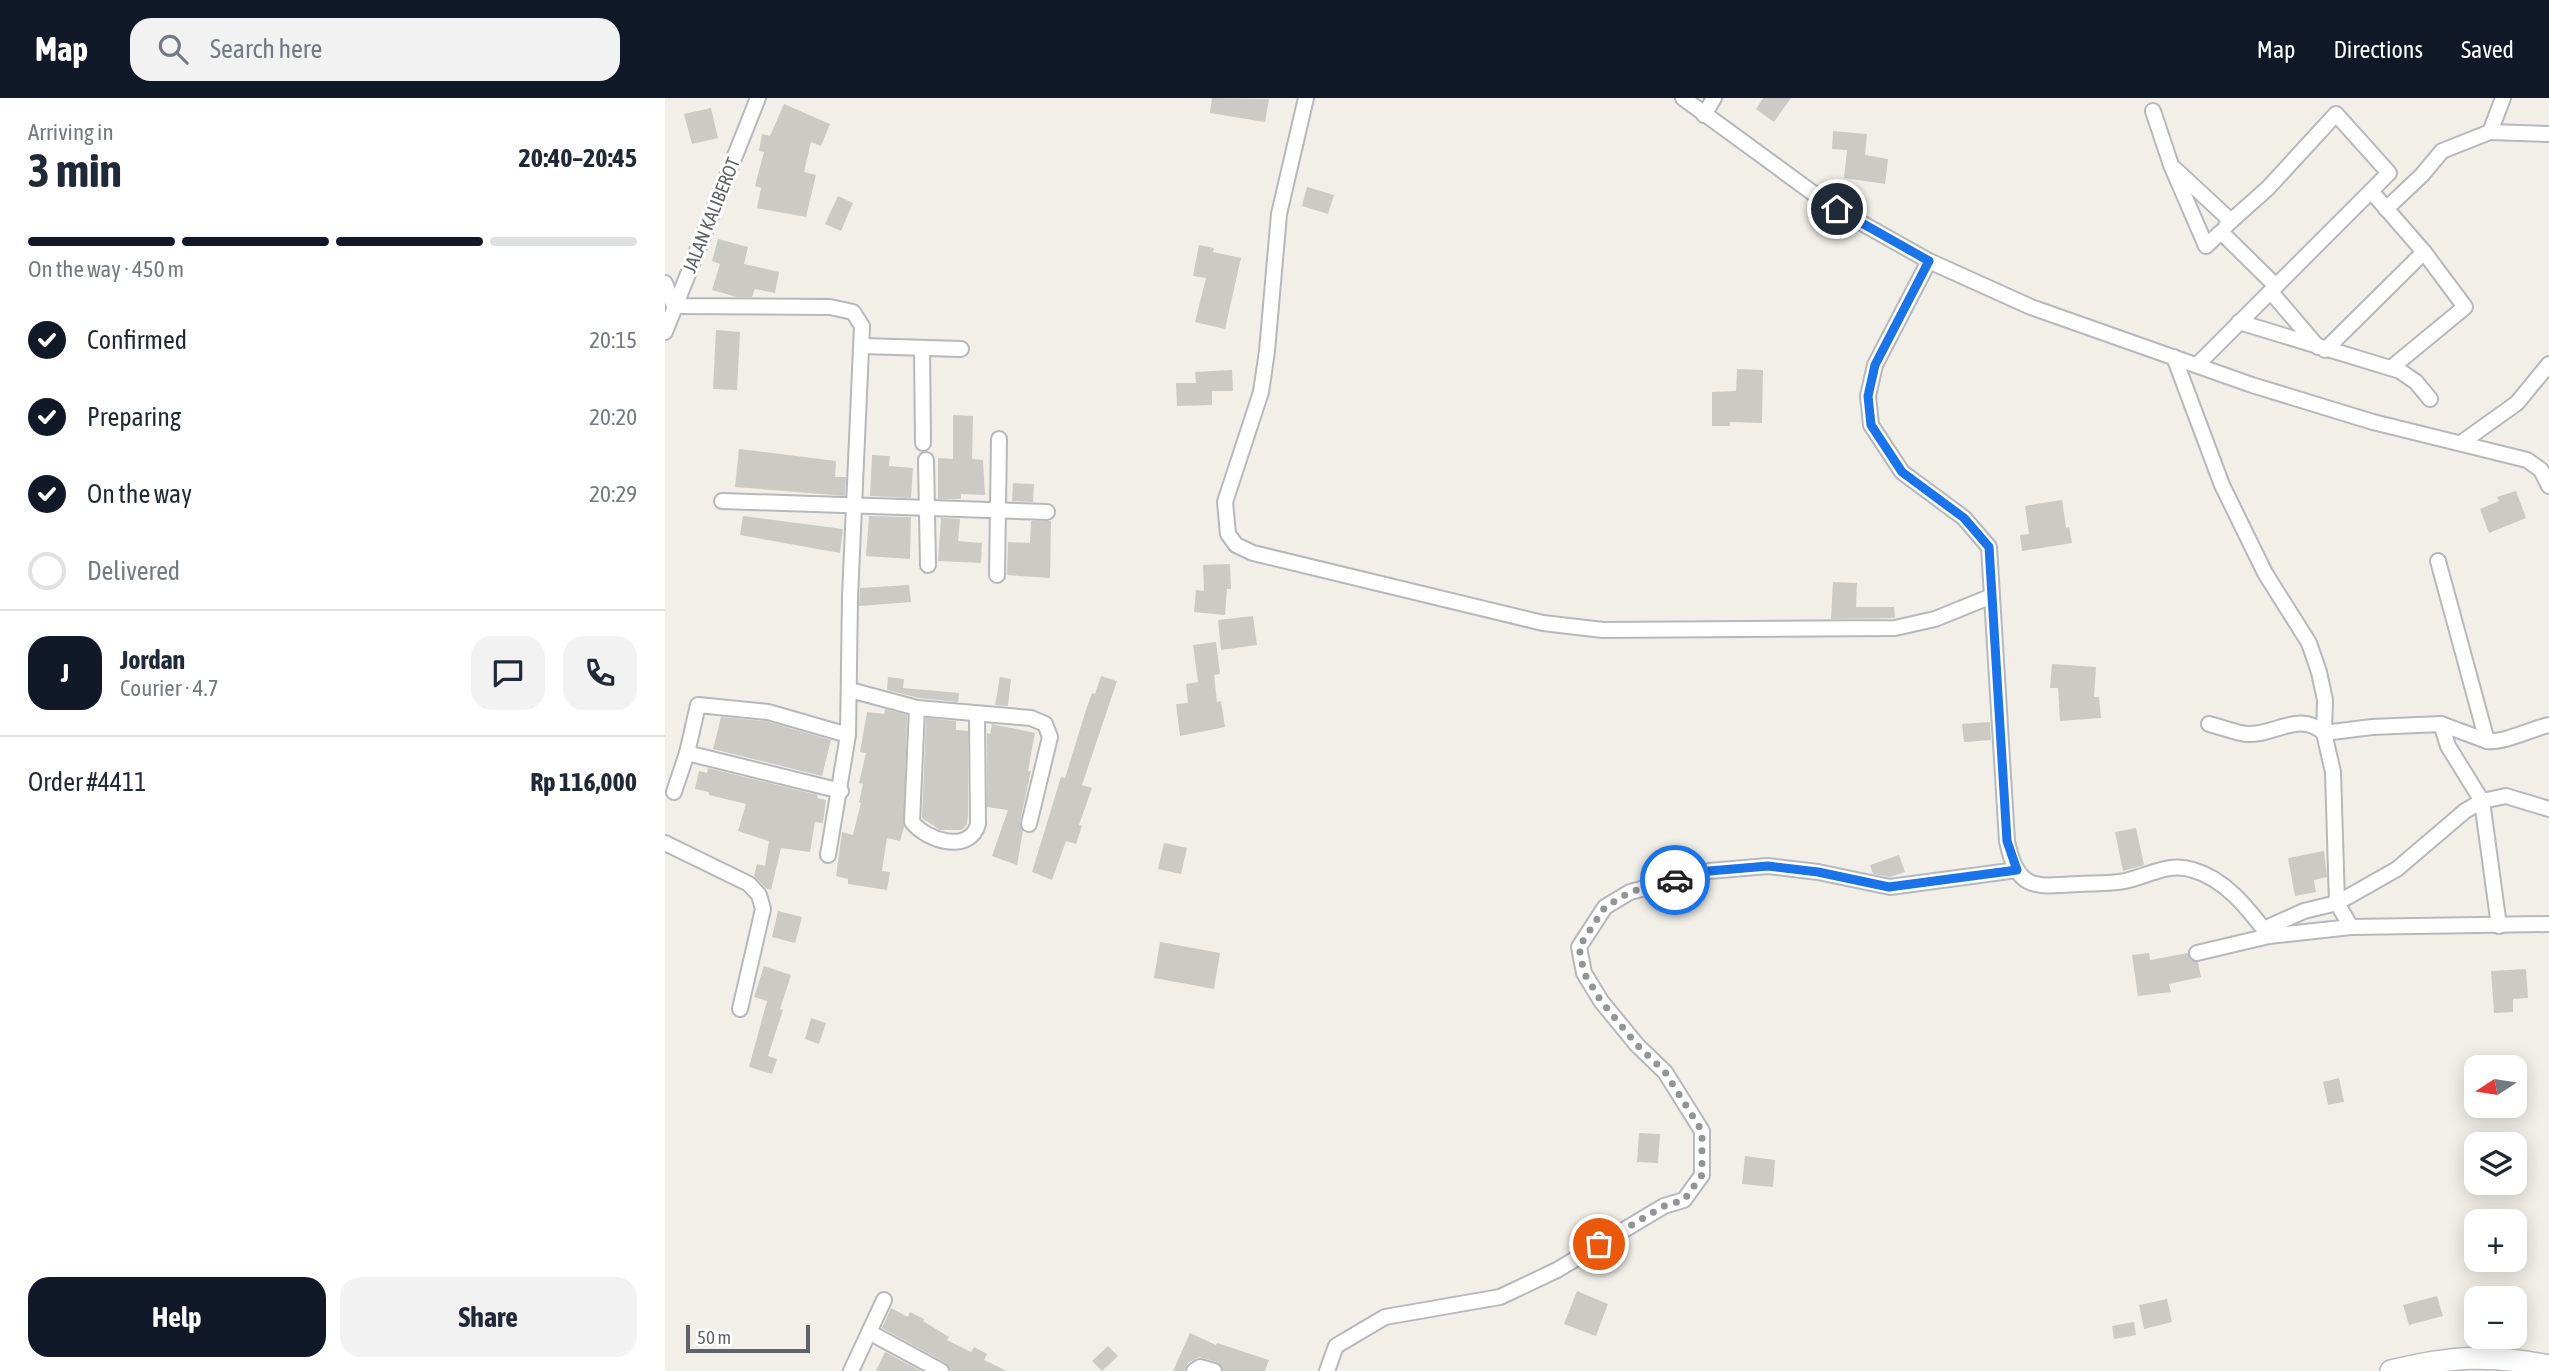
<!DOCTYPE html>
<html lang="en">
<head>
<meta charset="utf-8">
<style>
  :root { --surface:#fff; --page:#f2f2f3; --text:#1f2937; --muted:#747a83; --line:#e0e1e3; --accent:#111827 }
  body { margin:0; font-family:"Asap Condensed",sans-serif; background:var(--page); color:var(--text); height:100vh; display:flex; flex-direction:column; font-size:26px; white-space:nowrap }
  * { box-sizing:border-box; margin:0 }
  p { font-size:23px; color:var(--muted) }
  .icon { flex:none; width:38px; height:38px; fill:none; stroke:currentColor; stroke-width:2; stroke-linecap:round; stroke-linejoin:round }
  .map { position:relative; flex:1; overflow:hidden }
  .side { display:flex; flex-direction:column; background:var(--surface); width:665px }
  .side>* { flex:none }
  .needle { width:46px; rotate:258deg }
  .buttons { position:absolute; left:1799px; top:957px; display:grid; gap:14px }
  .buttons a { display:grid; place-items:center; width:63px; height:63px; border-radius:14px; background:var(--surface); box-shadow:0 4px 18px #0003; font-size:35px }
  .scale { position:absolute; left:21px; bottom:18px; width:124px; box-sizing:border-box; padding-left:7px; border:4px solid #5f6368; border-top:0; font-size:19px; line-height:24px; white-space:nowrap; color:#5f6368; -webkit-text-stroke:5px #fff; paint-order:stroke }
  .pin { position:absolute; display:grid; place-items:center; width:60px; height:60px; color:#fff; margin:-30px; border:4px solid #fff; border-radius:50%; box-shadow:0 2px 7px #0007 }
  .courier { position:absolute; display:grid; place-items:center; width:70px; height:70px; margin:-35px; border:5px solid #1a73e8; border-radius:50%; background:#fff; color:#222; box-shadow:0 2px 9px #0007 }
  .summary em { font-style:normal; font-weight:700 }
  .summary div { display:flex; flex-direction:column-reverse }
  .summary { display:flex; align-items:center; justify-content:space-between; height:119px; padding:0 28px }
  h1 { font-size:46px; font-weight:700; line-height:52px }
  .bar { display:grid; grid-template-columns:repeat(4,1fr); gap:10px 7px; align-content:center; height:84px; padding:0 28px }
  .bar i { height:9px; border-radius:5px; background:var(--line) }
  .bar .on { background:var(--accent) }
  .bar p { grid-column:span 4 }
  .line { display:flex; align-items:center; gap:18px; padding:0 28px; border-top:2px solid var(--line) }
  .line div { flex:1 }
  .round { display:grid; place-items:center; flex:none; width:74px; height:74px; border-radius:21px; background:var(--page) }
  ol { padding:0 28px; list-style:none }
  li { display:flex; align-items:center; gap:21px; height:77px }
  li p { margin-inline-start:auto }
  li .icon { padding:7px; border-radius:50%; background:var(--accent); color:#fff; stroke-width:4 }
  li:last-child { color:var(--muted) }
  li i { width:38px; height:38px; border:4px solid var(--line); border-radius:50% }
  .button { display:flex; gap:14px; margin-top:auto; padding:14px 28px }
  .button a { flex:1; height:80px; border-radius:21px; background:var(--accent); color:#fff; font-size:28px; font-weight:700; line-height:80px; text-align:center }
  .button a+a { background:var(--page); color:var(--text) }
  header { display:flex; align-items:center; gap:42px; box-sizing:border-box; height:98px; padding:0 35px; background:var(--accent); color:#fff }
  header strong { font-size:33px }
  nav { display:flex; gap:38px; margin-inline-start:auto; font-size:24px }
  .search { width:490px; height:63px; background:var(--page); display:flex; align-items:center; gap:18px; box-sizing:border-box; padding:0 24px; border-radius:21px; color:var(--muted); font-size:26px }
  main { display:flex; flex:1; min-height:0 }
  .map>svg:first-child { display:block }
  .building { fill:#cccac5 }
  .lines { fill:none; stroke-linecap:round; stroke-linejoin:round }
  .minor-casing { stroke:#b5b8bc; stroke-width:18 }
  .secondary-casing { stroke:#b6babf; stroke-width:24 }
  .minor { stroke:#fff; stroke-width:14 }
  .secondary { stroke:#fff; stroke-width:21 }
  .done { stroke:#929495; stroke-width:7; stroke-dasharray:0 12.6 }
  .route { stroke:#1a73e8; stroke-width:9 }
  .labels { text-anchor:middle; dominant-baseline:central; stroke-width:6; stroke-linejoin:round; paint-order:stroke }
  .street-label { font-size:19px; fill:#5f6368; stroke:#fff }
</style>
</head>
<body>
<header>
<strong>Map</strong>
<div class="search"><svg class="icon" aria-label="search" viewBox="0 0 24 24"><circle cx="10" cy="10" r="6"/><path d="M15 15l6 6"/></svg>Search here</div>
<nav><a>Map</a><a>Directions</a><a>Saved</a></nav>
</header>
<main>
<section class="side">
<div class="summary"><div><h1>3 min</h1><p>Arriving in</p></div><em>20:40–20:45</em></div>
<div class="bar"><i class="on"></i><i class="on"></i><i class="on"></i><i></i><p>On the way · 450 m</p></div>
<ol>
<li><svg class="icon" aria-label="check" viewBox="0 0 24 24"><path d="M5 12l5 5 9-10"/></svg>Confirmed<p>20:15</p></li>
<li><svg class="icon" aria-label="check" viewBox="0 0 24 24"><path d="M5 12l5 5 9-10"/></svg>Preparing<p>20:20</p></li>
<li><svg class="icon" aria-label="check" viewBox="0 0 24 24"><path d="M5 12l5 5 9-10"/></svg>On the way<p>20:29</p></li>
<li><i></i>Delivered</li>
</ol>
<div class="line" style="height:126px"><b class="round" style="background:var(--accent);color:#fff">J</b><div><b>Jordan</b><p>Courier · 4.7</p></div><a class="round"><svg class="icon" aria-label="chat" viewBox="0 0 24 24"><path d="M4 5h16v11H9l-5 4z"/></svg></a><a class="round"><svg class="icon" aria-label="phone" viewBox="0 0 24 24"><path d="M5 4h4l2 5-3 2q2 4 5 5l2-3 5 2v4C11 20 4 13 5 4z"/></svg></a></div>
<div class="line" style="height:91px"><div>Order #4411</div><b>Rp 116,000</b></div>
<div class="button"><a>Help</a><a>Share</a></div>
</section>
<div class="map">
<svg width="1884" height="1273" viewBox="0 0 1884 1273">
  <rect width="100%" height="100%" fill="#f1efe8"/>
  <g class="building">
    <polygon points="547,0 604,1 600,24 545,15"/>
    <polygon points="1098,0 1126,0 1109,24 1091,11"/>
    <polygon points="119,6 165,26 156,48 146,44 139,74 151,77 141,119 92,110 96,90 90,88 99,54 94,53 97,36 105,38"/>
    <polygon points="46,10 53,40 27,46 19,16"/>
    <polygon points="1168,33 1202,36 1200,57 1223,61 1220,86 1179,80 1182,52 1167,51"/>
    <polygon points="642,89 669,97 663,116 637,108"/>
    <polygon points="173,98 188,105 176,133 160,126"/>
    <polygon points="53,141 83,149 79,166 114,174 110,195 90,191 87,199 72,199 47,192 55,166 47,163"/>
    <polygon points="534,147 549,150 548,154 576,160 560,231 530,224 541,180 528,178"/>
    <polygon points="51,232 75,234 72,292 48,291"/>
    <polygon points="1072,271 1098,272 1097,325 1065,324 1065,328 1047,328 1047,294 1071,293"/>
    <polygon points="567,272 568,293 547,293 547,307 512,308 511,285 531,285 530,274"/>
    <polygon points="288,317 308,318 307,361 318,362 320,397 296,396 296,401 273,401 273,360 288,361"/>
    <polygon points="74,351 171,363 170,379 181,379 180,398 70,389"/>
    <polygon points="207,357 225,358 224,368 248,370 246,400 205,398"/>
    <polygon points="348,385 369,386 368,404 347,403"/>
    <polygon points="1851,393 1861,420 1824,435 1815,411 1834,403 1832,399"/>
    <polygon points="1397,402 1401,430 1404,429 1407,445 1357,453 1355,437 1364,436 1360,408"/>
    <polygon points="78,418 178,431 175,455 75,437"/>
    <polygon points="204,418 246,419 245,461 201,458"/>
    <polygon points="276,420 295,421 293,443 317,445 316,465 273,463"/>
    <polygon points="366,423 386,423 385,480 342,477 343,444 365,445"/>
    <polygon points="565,466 566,491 562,491 560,517 529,514 531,492 539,493 538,467"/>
    <polygon points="1168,484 1192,485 1191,509 1229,509 1230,520 1166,521"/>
    <polygon points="244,487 246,504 194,508 195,490"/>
    <polygon points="588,518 592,547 556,552 553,522"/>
    <polygon points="551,544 555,576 549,577 552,604 556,603 560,629 515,638 511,606 523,605 521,586 533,584 528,547"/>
    <polygon points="1387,566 1431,569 1429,599 1434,599 1436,620 1395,623 1393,590 1385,590"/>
    <polygon points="436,578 452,583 417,687 427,690 414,727 417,728 411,746 401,743 387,782 367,774 396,679 400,680 421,612 427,595 430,596"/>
    <polygon points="223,579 239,581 238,590 294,595 293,604 254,600 222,592"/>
    <polygon points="335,579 346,581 343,608 330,607"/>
    <polygon points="220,611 242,617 239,729 235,743 222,740 217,773 225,774 222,792 183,786 183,781 171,778 177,734 188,737 196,705 194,704 198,686 194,685 201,655 195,654 202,614 219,616"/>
    <polygon points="56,619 100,623 166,642 157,678 48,651"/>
    <polygon points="261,620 291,623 291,632 303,633 303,717 302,726 297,732 275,732 257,720"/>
    <polygon points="1325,624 1326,642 1299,644 1297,626"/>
    <polygon points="327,626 370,635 363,673 366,673 355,724 358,733 352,767 327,758 343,712 322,709 322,635 325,636"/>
    <polygon points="43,670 153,697 152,700 161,702 158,725 150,724 145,754 116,750 106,792 102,791 89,778 92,766 100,768 104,743 73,733 81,706 44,697 44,694 30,691 34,673 42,675"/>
    <polygon points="1471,730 1479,767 1458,773 1450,734"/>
    <polygon points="499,745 522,750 516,776 493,771"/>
    <polygon points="1659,753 1662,779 1649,782 1651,794 1630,798 1623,760"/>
    <polygon points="1234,757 1240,774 1225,779 1208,776 1205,767"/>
    <polygon points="113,813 137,819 130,845 107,839"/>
    <polygon points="495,844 555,855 549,891 489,880"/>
    <polygon points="1484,855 1485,862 1523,855 1526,862 1533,864 1536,879 1504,886 1506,894 1473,898 1467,857"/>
    <polygon points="99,868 126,877 115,911 118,912 103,958 112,961 107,976 84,969 102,903 89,899"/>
    <polygon points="1861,871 1863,900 1848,901 1848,914 1829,915 1826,873"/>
    <polygon points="146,920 161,925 154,946 140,941"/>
    <polygon points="1674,980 1679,1004 1663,1007 1658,984"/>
    <polygon points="974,1035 995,1036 993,1065 972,1064"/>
    <polygon points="1080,1058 1110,1062 1108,1089 1077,1086"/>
    <polygon points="912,1193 943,1206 931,1238 899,1226"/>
    <polygon points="1772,1198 1778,1218 1744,1227 1738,1207"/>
    <polygon points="1502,1201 1507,1224 1479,1231 1474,1207"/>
    <polygon points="226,1210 243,1219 245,1214 259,1221 258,1223 284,1239 282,1242 306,1254 309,1249 322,1256 319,1262 342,1273 286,1273 281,1265 217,1230"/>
    <polygon points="1469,1224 1471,1237 1449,1241 1447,1228"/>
    <polygon points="525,1235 551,1247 552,1245 604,1262 600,1273 558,1273 552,1264 534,1259 523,1265 519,1273 508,1273"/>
    <polygon points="443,1248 453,1258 437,1273 427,1263"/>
    <polygon points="220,1254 256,1273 211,1273"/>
  </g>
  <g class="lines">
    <defs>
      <g id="minor">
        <polyline points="641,0 614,116 602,253 596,294 560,404 563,436 571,447 588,455 878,525 938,532 1230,530 1270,521 1327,498"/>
        <polyline points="1018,0 1152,98 1193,123 1264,163 1366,209 1587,287 1708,324 1862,362 1876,372 1884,388"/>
        <polyline points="1488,13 1506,67 1541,148 1556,134 1611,188"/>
        <polyline points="1039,17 1049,0"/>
        <polyline points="1825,34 1838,0"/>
        <polyline points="1510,71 1566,123 1561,128"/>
        <polyline points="1706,93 1759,154 1800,209 1726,270"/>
        <polyline points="1721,111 1757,77 1777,53 1825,34 1884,36"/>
        <path d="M1264 163 1210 267 1203 298 1206 327 1237 374 1299 420 1324 449 1342 743C1352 792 1369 789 1412 786 1427 785 1445 786 1460 783 1483 778 1503 764 1528 772 1561 781 1584 812 1604 838"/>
        <polyline points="0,185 9,208 165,209 188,214 197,228 185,499 183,637 163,757"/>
        <polyline points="1606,194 1653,249"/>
        <polyline points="1574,224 1735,273 1751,284 1765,301"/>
        <polyline points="0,234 93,0"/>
        <polyline points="197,248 296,251"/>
        <polyline points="257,250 258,345"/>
        <polyline points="1660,252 1759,154"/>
        <polyline points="1509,259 1557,387 1600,475 1644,545 1654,574 1660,602 1659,635 1668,674 1672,805 1686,829"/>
        <polyline points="1532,267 1724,75 1671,16 1603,90 1566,123"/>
        <polyline points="1796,345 1852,305 1884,266"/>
        <polyline points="261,362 263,467"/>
        <polyline points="57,403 382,414"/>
        <path d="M1773 463 1822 643C1840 645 1865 631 1884 627"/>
        <polyline points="332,477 334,341"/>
        <polyline points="185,592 252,610 366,620 380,626 385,639 364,726"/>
        <path d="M252 610 247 724C262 743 305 756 313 726L312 617"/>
        <path d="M1544 626C1556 629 1569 634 1581 636 1610 638 1634 612 1659 635L1707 629 1776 626 1783 648 1817 703 1834 828"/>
        <polyline points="1776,626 1822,643"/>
        <polyline points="22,655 176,693"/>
        <polyline points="9,694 22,655 33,607 103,614 183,637"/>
        <polyline points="0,745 84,786 94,797 98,811 75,911"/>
        <polyline points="1599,831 1639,813 1672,805 1732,771 1800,713 1817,703 1841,698 1884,711"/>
        <polyline points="1532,855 1604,838 1686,829 1884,826"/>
        <polyline points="204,1234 276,1273"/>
        <polyline points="186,1273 219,1202"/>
        <polyline points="529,1273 535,1269 549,1273"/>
        <polyline points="662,1273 671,1248 720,1219 835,1199 892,1172 999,1108 1019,1102 1037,1077 1037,1033 1000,974 972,947 936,903 919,875 914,849 940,809 965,794 1044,773 1103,768 1153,774 1225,789 1352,772"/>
      </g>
      <path id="secondary" d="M1726 1273C1786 1258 1823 1256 1884 1268"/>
    </defs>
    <use href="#minor" class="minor-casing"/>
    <use href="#secondary" class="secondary-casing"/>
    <use href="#minor" class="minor"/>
    <use href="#secondary" class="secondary"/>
  </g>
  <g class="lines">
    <polyline class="done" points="934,1146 999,1108 1019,1102 1037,1077 1037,1033 1000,974 972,947 936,903 919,875 914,849 940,809 965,794 1010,782"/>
    <polyline class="route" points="1010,782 1044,773 1103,768 1153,774 1224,789 1352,772 1342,743 1324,449 1299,420 1237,374 1206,327 1203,298 1210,267 1264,163 1172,111"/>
  </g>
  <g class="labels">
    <g class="street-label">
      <text transform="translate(46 117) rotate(-68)">JALAN KALIBEROT</text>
    </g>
  </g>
</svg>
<div class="buttons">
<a><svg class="needle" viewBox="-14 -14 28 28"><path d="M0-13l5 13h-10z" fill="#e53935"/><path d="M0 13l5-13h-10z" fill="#747a83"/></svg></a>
<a><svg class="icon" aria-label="layers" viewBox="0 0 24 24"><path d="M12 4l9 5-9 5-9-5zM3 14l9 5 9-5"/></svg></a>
<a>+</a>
<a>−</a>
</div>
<div class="scale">50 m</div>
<div class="pin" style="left:934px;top:1146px;background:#ea580c"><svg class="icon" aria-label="bag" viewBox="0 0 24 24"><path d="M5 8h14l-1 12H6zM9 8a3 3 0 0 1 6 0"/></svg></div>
<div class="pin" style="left:1172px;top:111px;background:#1f2937"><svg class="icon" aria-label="home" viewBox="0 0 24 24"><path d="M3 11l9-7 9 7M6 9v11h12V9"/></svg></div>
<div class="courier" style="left:1010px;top:782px"><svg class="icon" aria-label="car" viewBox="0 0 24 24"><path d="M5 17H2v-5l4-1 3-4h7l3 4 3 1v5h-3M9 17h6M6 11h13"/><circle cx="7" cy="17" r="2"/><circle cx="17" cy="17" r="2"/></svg></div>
</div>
</main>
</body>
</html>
